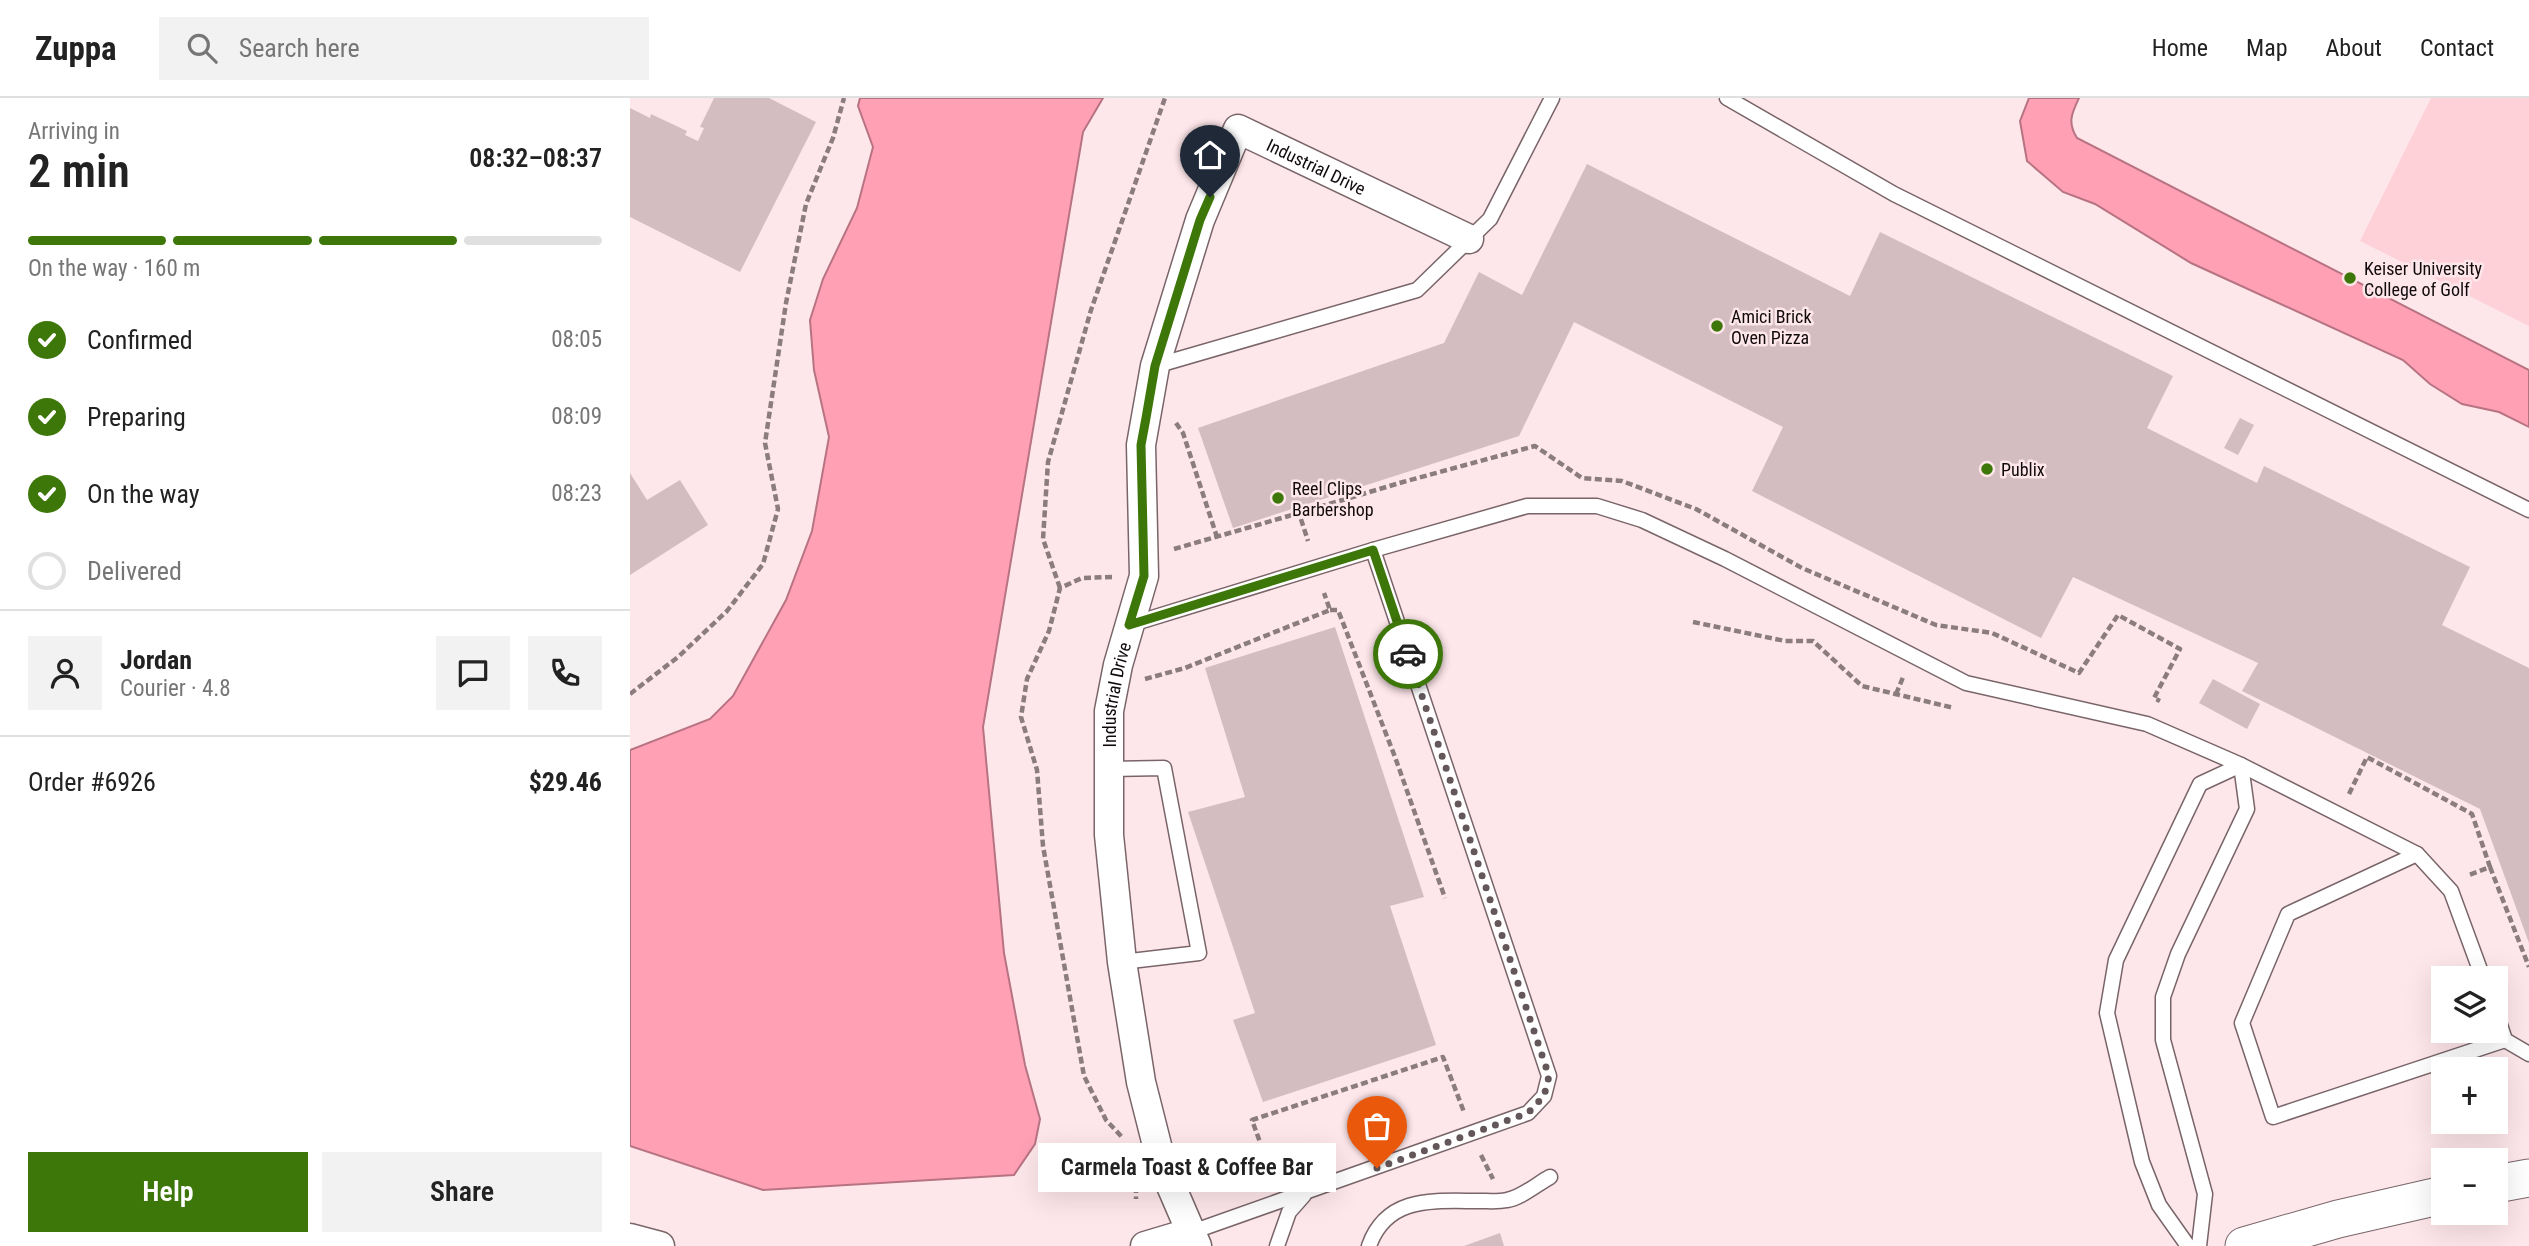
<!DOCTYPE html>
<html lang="en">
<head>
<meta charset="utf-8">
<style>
  :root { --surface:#fff; --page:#f2f2f2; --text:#222; --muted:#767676; --line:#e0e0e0; --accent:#3e7709 }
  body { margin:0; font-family:"Roboto Condensed",sans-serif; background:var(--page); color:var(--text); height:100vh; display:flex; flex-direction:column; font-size:26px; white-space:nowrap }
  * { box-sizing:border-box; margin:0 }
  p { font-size:23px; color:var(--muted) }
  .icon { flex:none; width:38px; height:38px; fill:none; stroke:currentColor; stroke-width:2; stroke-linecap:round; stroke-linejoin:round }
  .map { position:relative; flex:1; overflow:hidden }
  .side { display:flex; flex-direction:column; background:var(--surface); width:630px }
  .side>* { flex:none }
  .buttons { position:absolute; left:1801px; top:868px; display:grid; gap:14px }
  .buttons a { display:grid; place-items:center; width:77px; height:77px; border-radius:0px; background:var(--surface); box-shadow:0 7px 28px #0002; font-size:35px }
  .pin { position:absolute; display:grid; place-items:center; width:60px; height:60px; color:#fff; margin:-72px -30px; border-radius:50% 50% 50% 0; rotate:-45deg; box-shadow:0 0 7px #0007 }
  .pin .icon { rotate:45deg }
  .courier { position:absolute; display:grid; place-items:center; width:70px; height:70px; margin:-35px; border:5px solid #3e7709; border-radius:50%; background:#fff; color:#222; box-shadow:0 2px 9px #0007 }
  .bubble { position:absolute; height:49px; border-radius:0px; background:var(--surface); box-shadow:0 7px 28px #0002; font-size:23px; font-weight:600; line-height:49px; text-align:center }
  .summary em { font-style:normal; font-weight:600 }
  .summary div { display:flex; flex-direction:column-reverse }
  .summary { display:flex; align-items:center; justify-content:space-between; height:119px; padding:0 28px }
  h1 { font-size:46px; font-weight:600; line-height:52px }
  .bar { display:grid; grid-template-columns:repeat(4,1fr); gap:10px 7px; align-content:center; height:84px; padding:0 28px }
  .bar i { height:9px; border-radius:5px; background:var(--line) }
  .bar .active { background:var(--accent) }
  .bar p { grid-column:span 4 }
  .line { display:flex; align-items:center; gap:18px; padding:0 28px; border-top:2px solid var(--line) }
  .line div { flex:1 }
  .round { display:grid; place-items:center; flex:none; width:74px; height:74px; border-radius:0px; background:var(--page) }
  ol { padding:0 28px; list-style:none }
  li { display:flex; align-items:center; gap:21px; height:77px }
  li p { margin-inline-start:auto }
  li .icon { padding:7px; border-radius:50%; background:var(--accent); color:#fff; stroke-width:4 }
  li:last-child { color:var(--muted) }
  li i { width:38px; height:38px; border:4px solid var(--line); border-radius:50% }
  .primary-button { display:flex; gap:14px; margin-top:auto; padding:14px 28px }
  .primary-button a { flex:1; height:80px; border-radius:0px; background:var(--accent); color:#fff; font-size:28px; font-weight:600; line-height:80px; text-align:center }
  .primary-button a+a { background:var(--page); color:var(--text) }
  header { display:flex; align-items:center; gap:42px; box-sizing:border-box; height:98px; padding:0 35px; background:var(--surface); border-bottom:2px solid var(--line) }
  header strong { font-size:33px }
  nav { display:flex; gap:38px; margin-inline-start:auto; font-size:24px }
  .search { width:490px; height:63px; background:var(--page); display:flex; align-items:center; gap:18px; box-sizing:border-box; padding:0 24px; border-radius:0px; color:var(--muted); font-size:26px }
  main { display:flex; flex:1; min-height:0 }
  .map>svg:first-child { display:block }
  .green { fill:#fed1d9 }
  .water { fill:#ffa0b4; stroke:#b87382; stroke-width:2 }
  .building { fill:#d3bdc0 }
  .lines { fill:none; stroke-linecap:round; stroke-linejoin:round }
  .service-casing { stroke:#796569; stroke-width:17 }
  .minor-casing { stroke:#796569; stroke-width:31 }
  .tertiary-casing { stroke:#796569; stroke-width:39 }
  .path { stroke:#8b7c7f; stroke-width:4.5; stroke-dasharray:7 3.5; stroke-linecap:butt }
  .service { stroke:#fff; stroke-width:14 }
  .minor { stroke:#fff; stroke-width:28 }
  .tertiary { stroke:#fff; stroke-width:37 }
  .done { stroke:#64575a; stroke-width:7; stroke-dasharray:0 12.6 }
  .route { stroke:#3e7709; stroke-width:9 }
  .poi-dot { fill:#3e7709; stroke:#fee7eb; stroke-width:2.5 }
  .labels { text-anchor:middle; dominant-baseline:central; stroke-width:5; stroke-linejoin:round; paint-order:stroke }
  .street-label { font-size:18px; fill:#110a0c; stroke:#fee7eb }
  .poi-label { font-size:18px; fill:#110a0c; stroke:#fee7eb; text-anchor:start }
</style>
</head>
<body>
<header>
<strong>Zuppa</strong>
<div class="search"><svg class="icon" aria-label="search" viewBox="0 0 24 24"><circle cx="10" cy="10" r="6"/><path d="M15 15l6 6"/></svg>Search here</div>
<nav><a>Home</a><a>Map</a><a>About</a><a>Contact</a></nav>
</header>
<main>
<section class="side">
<div class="summary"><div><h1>2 min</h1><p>Arriving in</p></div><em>08:32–08:37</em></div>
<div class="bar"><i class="active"></i><i class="active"></i><i class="active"></i><i></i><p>On the way · 160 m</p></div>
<ol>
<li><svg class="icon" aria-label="check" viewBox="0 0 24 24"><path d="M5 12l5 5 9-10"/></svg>Confirmed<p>08:05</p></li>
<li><svg class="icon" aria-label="check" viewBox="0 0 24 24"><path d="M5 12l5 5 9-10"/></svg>Preparing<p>08:09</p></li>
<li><svg class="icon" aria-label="check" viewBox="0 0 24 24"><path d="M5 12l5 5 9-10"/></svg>On the way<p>08:23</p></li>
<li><i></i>Delivered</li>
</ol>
<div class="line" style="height:126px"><a class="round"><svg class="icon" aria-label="person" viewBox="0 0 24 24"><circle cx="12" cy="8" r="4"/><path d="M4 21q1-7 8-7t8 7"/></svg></a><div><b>Jordan</b><p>Courier · 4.8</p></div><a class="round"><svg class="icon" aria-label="chat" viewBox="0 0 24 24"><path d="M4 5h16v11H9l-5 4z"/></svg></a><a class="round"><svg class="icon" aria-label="phone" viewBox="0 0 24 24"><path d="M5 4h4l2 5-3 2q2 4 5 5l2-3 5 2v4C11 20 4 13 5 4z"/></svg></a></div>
<div class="line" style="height:91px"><div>Order #6926</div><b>$29.46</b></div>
<div class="primary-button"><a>Help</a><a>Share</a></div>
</section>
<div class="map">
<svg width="1899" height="1148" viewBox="0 0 1899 1148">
  <rect width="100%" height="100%" fill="#fee7eb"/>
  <polygon class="green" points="1801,0 1899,0 1899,228 1730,143"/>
  <g class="water">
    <polygon points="230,0 473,0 453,34 353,629 374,855 395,967 410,1021 405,1046 384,1077 133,1092 0,1048 0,652 80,621 103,598 156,502 182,433 199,339 184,272 180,222 193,181 227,110 243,49 228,8"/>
    <path d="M1399 0H1449C1442 15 1437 24 1447 40L1899 272V329L1869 314 1832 306 1800 286 1773 262 1561 165 1465 106 1433 94 1397 63 1390 23Z"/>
  </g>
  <g class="building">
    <polygon points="84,0 139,0 186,24 110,174 0,119 0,10 20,20 21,16 57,33 55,37 68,43 74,30 70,29"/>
    <polygon points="957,66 1220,198 1250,134 1543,278 1517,330 1627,385 1634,368 1840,469 1812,527 1899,570 1899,845 1850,711 1612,593 1628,565 1443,479 1411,540 1122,393 1153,329 944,224 889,338 603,430 568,330 814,245 849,174 892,197"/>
    <polygon points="1610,320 1624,327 1608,357 1594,350"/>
    <polygon points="0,375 17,402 50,382 78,427 0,477"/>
    <polygon points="705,529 794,799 760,808 806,947 633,1004 603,922 625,915 558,714 615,699 575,570"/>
    <polygon points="1583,581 1630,606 1617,631 1569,605"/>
    <polygon points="870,1135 874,1148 834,1148"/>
  </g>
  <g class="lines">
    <defs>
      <g id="service">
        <polyline points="1097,0 1264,96 1899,412"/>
        <polyline points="525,268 787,192 860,121 922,0"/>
        <polyline points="499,527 743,452 897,408 967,408 1012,422 1095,461 1336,585 1517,626 1611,667 1787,756 1821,793 1853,880"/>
        <polyline points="479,671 534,670 569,855 492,864"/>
        <polyline points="1787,756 1658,816 1612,925 1643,1019 1875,942"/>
        <polyline points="1866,915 1875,942 1899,956"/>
        <polyline points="562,1134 898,1015 914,998 919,978 743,452"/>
        <polyline points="647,1148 659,1114 674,1097"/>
        <path d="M739 1148C757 1097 805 1103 850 1103 858 1103 868 1104 877 1102 891 1100 907 1086 920 1079"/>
        <polyline points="1558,1148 1529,1107 1512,1064 1477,915 1486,862 1570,686 1611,667 1617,711 1548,856 1533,899 1533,942 1575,1096 1569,1148"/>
      </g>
      <g id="minor">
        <polyline points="0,1140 30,1148"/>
        <polyline points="515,1148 562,1134"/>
        <path id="s1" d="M567 1148 532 1067 511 984 492 864 479 737V613L488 567 514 478 511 347 525 268 570 122 608 31 839 141"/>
      </g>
      <g id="tertiary">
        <polyline points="1866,1086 1899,1080"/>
        <polyline points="1614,1148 1708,1121 1813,1097"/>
      </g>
    </defs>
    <use href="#service" class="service-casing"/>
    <use href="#minor" class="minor-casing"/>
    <use href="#tertiary" class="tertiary-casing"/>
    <g class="path">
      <polyline points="546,325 553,335 587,439"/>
      <polyline points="669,415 773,384 905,348 952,380 992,383 1066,411 1172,470 1306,527 1362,535 1449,575 1488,517 1550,551 1524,600 1530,603"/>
      <polyline points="544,451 669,415 678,443"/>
      <polyline points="482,479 452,480 430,490 419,533 397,581 391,619 407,672 413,748 454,978 476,1022 492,1039"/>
      <polyline points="430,490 413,441 418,364 461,212 535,0"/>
      <polyline points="700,512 708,512 765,659 815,800"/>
      <polyline points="1063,524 1155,543 1183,543 1232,588 1324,610"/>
      <polyline points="515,581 555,570 700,512 694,495"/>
      <polyline points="0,596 48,559 97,513 133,466 148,411 135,345 156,205 176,106 203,40 214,0"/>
      <polyline points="1266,596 1274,577"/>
      <polyline points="1719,696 1737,659 1842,716 1860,769 1839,777"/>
      <polyline points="1860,769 1899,869"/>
      <polyline points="851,1057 863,1081"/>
      <polyline points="640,1072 622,1022 813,959 834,1014"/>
      <polyline points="506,1088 506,1101"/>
    </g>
    <use href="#service" class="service"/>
    <use href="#minor" class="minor"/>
    <use href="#tertiary" class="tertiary"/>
  </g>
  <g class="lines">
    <polyline class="done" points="747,1070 898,1015 914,998 919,978 778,556"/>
    <polyline class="route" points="580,99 570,122 525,268 516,320 511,347 514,478 499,527 743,452 778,556"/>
  </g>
  <g class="poi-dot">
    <circle cx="1720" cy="180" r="7"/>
    <circle cx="1087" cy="228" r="7"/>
    <circle cx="1357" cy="371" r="7"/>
    <circle cx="648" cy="400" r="7"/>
  </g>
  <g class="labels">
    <g class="street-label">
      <text stroke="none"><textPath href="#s1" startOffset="1236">Industrial Drive</textPath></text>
      <text stroke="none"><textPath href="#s1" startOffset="564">Industrial Drive</textPath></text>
    </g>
    <g class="poi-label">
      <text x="1734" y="170">Keiser University<tspan x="1734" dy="21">College of Golf</tspan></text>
      <text x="1101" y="218">Amici Brick<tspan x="1101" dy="21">Oven Pizza</tspan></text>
      <text x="1371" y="371">Publix</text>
      <text x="662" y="390">Reel Clips<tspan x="662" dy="21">Barbershop</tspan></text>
    </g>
  </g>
</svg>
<div class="buttons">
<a><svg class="icon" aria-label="layers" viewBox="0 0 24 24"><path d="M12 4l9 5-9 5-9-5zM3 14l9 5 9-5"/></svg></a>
<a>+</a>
<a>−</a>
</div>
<div class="pin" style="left:747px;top:1070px;background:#ea580c"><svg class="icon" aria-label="bag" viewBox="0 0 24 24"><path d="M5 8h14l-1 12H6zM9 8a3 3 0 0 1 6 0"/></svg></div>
<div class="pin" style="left:580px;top:99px;background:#1f2937"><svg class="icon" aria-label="home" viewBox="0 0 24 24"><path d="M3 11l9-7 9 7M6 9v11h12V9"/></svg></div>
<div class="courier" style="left:778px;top:556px"><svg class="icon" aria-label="car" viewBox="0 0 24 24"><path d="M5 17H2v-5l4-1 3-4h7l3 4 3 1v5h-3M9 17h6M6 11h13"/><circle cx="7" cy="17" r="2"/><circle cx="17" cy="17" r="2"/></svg></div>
<div class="bubble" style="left:408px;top:1045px;width:298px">Carmela Toast &amp; Coffee Bar</div>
</div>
</main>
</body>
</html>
